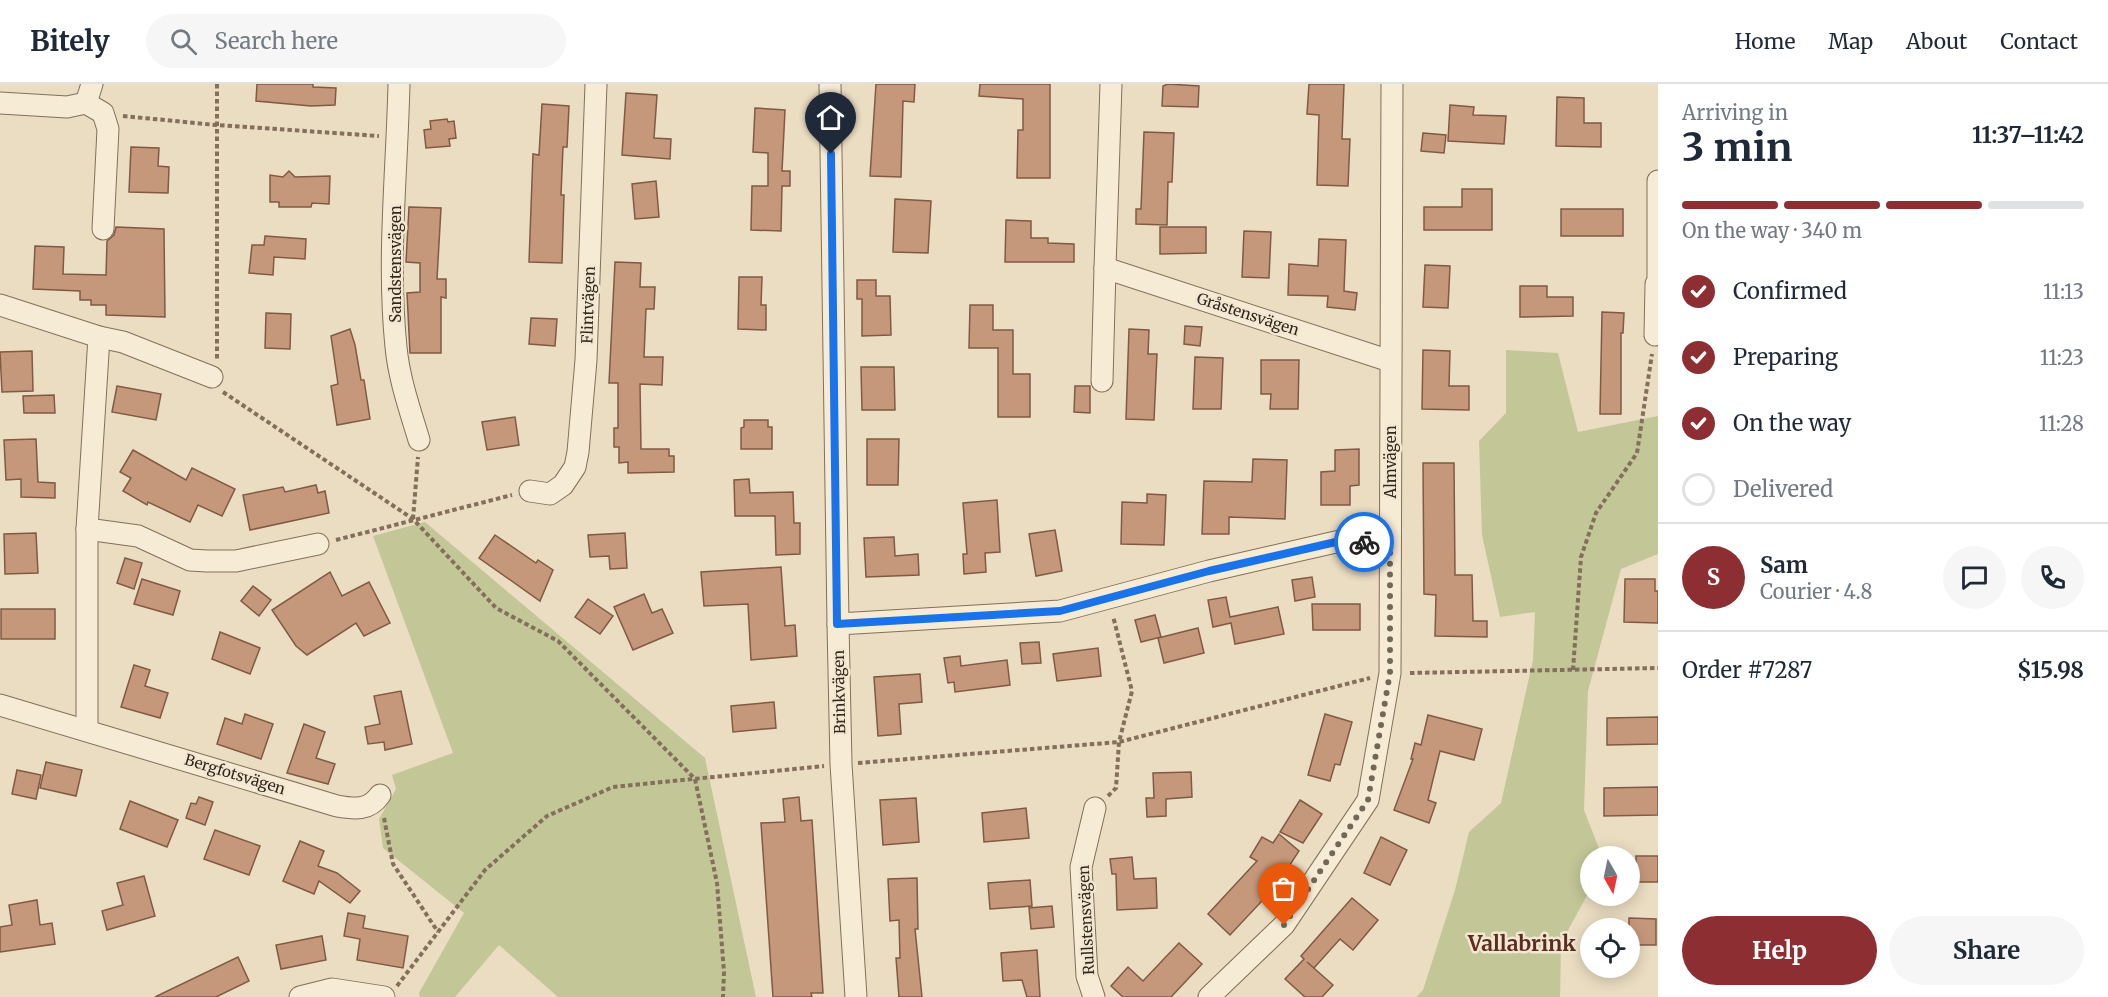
<!DOCTYPE html>
<html lang="en">
<head>
<meta charset="utf-8">
<style>
  :root { --surface:#fff; --page:#f6f6f7; --text:#1f2937; --muted:#747a83; --line:#e0e1e3; --accent:#8d2f32 }
  body { margin:0; font-family:Merriweather,serif; background:var(--page); color:var(--text); height:100vh; display:flex; flex-direction:column; font-size:22px; white-space:nowrap }
  * { box-sizing:border-box; margin:0 }
  p { font-size:20px; color:var(--muted) }
  .icon { flex:none; width:33px; height:33px; fill:none; stroke:currentColor; stroke-width:2; stroke-linecap:round; stroke-linejoin:round }
  .map { position:relative; flex:1; overflow:hidden }
  .drawer { display:flex; flex-direction:column; background:var(--surface); width:450px }
  .drawer>* { flex:none }
  .needle { width:39px; rotate:171deg }
  .buttons { position:absolute; left:1580px; top:762px; display:grid; gap:12px }
  .buttons a { display:grid; place-items:center; width:60px; height:60px; border-radius:50%; background:var(--surface); box-shadow:0 3px 15px #0003; font-size:30px }
  .pin { position:absolute; display:grid; place-items:center; width:51px; height:51px; color:#fff; margin:-62px -26px; border-radius:50% 50% 50% 0; rotate:-45deg; box-shadow:0 0 6px #0007 }
  .pin .icon { rotate:45deg }
  .courier { position:absolute; display:grid; place-items:center; width:60px; height:60px; margin:-30px; border:4px solid #1a73e8; border-radius:50%; background:#fff; color:#222; box-shadow:0 2px 8px #0007 }
  .headline em { font-style:normal; font-weight:700 }
  .headline div { display:flex; flex-direction:column-reverse }
  .headline { display:flex; align-items:center; justify-content:space-between; height:102px; padding:0 24px }
  h1 { font-size:39px; font-weight:700; line-height:45px }
  .bar { display:grid; grid-template-columns:repeat(4,1fr); gap:9px 6px; align-content:center; height:72px; padding:0 24px }
  .bar i { height:8px; border-radius:4px; background:var(--line) }
  .bar .on { background:var(--accent) }
  .bar p { grid-column:span 4 }
  .line { display:flex; align-items:center; gap:15px; padding:0 24px; border-top:2px solid var(--line) }
  .line div { flex:1 }
  .round { display:grid; place-items:center; flex:none; width:63px; height:63px; border-radius:32px; background:var(--page) }
  ol { padding:0 24px; list-style:none }
  li { display:flex; align-items:center; gap:18px; height:66px }
  li p { margin-inline-start:auto }
  li .icon { padding:6px; border-radius:50%; background:var(--accent); color:#fff; stroke-width:4 }
  li:last-child { color:var(--muted) }
  li i { width:33px; height:33px; border:3px solid var(--line); border-radius:50% }
  .action { display:flex; gap:12px; margin-top:auto; padding:12px 24px }
  .action a { flex:1; height:69px; border-radius:36px; background:var(--accent); color:#fff; font-size:24px; font-weight:700; line-height:69px; text-align:center }
  .action a+a { background:var(--page); color:var(--text) }
  header { display:flex; align-items:center; gap:36px; box-sizing:border-box; height:84px; padding:0 30px; background:var(--surface); border-bottom:2px solid var(--line) }
  header strong { font-size:28px }
  nav { display:flex; gap:33px; margin-inline-start:auto; font-size:21px }
  .search { width:420px; height:54px; background:var(--page); display:flex; align-items:center; gap:15px; box-sizing:border-box; padding:0 21px; border-radius:33px; color:var(--muted); font-size:22px }
  main { display:flex; flex:1; min-height:0 }
  .map>svg:first-child { display:block }
  .green { fill:#c3c797 }
  .building { fill:#c6987b; stroke:#805a43; stroke-width:1.5 }
  .lines { fill:none; stroke-linecap:round; stroke-linejoin:round }
  .minor-casing { stroke:#836f5b; stroke-width:23 }
  .path { stroke:#836f5b; stroke-width:4; stroke-dasharray:4.5 3; stroke-linecap:butt }
  .minor { stroke:#f6ebd5; stroke-width:21 }
  .done { stroke:#746757; stroke-width:6; stroke-dasharray:0 10.8 }
  .route { stroke:#1a73e8; stroke-width:8 }
  .labels { text-anchor:middle; dominant-baseline:central; stroke-width:5; stroke-linejoin:round; paint-order:stroke }
  .street-label { font-size:15px; fill:#34281e; stroke:#f2e8d1 }
  .district-label { font-size:21px; font-weight:bold; fill:#5d2c21; stroke:#f2e8d1 }
</style>
</head>
<body>
<header>
<strong>Bitely</strong>
<div class="search"><svg class="icon" aria-label="search" viewBox="0 0 24 24"><circle cx="10" cy="10" r="6"/><path d="M15 15l6 6"/></svg>Search here</div>
<nav><a>Home</a><a>Map</a><a>About</a><a>Contact</a></nav>
</header>
<main>
<div class="map">
<svg width="1658" height="913" viewBox="0 0 1658 913">
  <rect width="100%" height="100%" fill="#eaddc2"/>
  <g class="green">
    <polygon points="1506,266 1558,269 1578,348 1658,332 1658,470 1621,485 1588,607 1584,726 1602,772 1590,772 1590,806 1561,859 1560,913 1416,913 1423,906 1455,806 1469,748 1501,719 1533,576 1535,528 1500,533 1482,451 1479,357 1506,329"/>
    <polygon points="425,438 705,674 756,913 558,913 499,861 455,913 420,913 419,909 464,829 383,764 379,735 396,705 392,691 453,669 373,452"/>
  </g>
  <g class="building">
    <polygon points="257,0 313,0 313,3 336,4 335,21 311,22 256,17"/>
    <polygon points="876,0 915,0 914,18 903,17 901,93 870,92"/>
    <polygon points="980,0 1050,0 1050,94 1017,94 1018,46 1023,46 1023,15 979,12"/>
    <polygon points="1168,0 1199,2 1198,23 1162,22 1163,2"/>
    <polygon points="1309,0 1344,0 1342,55 1350,55 1348,102 1317,101 1319,31 1307,30"/>
    <polygon points="626,9 657,11 654,54 671,55 670,75 622,71"/>
    <polygon points="1557,13 1584,14 1584,39 1601,39 1601,63 1556,62"/>
    <polygon points="542,20 569,22 567,63 563,63 561,111 564,111 562,179 529,178 533,70 539,71"/>
    <polygon points="1450,21 1474,23 1473,31 1506,32 1504,60 1448,57"/>
    <polygon points="755,24 785,26 782,87 790,87 790,102 782,102 781,147 751,146 752,102 768,102 768,69 753,68"/>
    <polygon points="447,35 448,38 454,37 456,54 449,55 450,62 426,64 424,46 431,45 430,37"/>
    <polygon points="1144,48 1174,49 1172,98 1168,98 1167,141 1136,140 1136,125 1141,125"/>
    <polygon points="1423,49 1446,51 1444,69 1421,67"/>
    <polygon points="131,63 159,64 158,82 169,83 168,109 129,108"/>
    <polygon points="289,87 295,93 330,92 329,120 312,119 311,123 279,123 279,118 270,118 270,91 283,93"/>
    <polygon points="656,97 659,133 635,135 632,100"/>
    <polygon points="1462,105 1492,105 1492,146 1424,146 1424,123 1462,123"/>
    <polygon points="895,115 931,117 928,169 893,168"/>
    <polygon points="409,123 441,124 437,195 446,195 446,214 441,213 441,269 410,269 407,209 420,208 420,179 406,178"/>
    <rect x="1561" y="125" width="62" height="27"/>
    <polygon points="1006,136 1031,137 1031,154 1048,154 1048,159 1074,160 1074,178 1005,178"/>
    <polygon points="116,143 164,145 165,233 106,231 106,221 91,221 91,216 80,216 80,207 33,205 35,162 64,163 63,190 106,191 107,157 114,151"/>
    <polygon points="1160,143 1206,143 1206,169 1160,170"/>
    <polygon points="1244,147 1271,148 1269,194 1242,193"/>
    <polygon points="265,152 306,155 305,175 274,173 273,191 249,189 252,161 264,161"/>
    <polygon points="1319,155 1346,156 1344,207 1357,209 1355,226 1327,223 1328,212 1288,211 1289,180 1318,182"/>
    <polygon points="615,178 641,179 640,203 655,203 654,225 646,225 644,273 663,273 662,301 640,300 641,365 669,365 669,372 674,372 674,388 628,389 628,378 619,379 619,363 614,363 614,344 618,344 618,299 609,299"/>
    <polygon points="1425,181 1450,182 1448,224 1423,223"/>
    <polygon points="739,193 762,193 761,221 766,221 766,246 738,245"/>
    <polygon points="857,196 876,196 876,212 890,212 891,251 862,252 862,215 857,215"/>
    <polygon points="1520,202 1547,202 1547,213 1573,213 1573,232 1520,233"/>
    <polygon points="970,221 993,221 993,246 1013,246 1013,290 1030,290 1030,333 998,333 998,264 969,264"/>
    <polygon points="1602,228 1624,229 1623,249 1621,249 1621,330 1600,330"/>
    <polygon points="266,229 291,230 290,265 265,264"/>
    <polygon points="531,234 557,235 555,262 529,260"/>
    <polygon points="1185,242 1202,243 1200,262 1184,260"/>
    <polygon points="350,245 355,261 361,296 364,296 370,335 337,341 331,302 338,300 331,252"/>
    <polygon points="1129,245 1149,246 1148,270 1157,270 1154,336 1126,335"/>
    <polygon points="1423,266 1450,267 1449,302 1469,302 1469,326 1422,325"/>
    <polygon points="32,267 33,307 2,308 0,268"/>
    <polygon points="1195,273 1223,274 1221,325 1193,325"/>
    <polygon points="1261,276 1299,276 1298,325 1270,325 1271,310 1261,310"/>
    <polygon points="861,283 894,283 895,326 862,326"/>
    <polygon points="117,302 161,310 156,336 112,328"/>
    <polygon points="1075,302 1090,302 1090,329 1074,328"/>
    <polygon points="54,311 55,329 24,329 23,312"/>
    <polygon points="515,333 519,361 487,366 482,338"/>
    <polygon points="744,336 768,336 768,343 772,343 772,365 741,365 741,344 744,343"/>
    <polygon points="36,355 38,398 55,399 55,414 21,413 21,395 6,396 4,356"/>
    <polygon points="867,355 899,355 898,401 867,401"/>
    <polygon points="1359,365 1359,401 1350,402 1350,421 1321,421 1321,388 1335,387 1335,366"/>
    <polygon points="133,366 186,396 192,384 235,405 222,432 198,421 190,438 148,418 147,421 123,407 131,394 120,388"/>
    <polygon points="1253,375 1287,376 1285,435 1229,433 1229,450 1202,450 1204,397 1252,398"/>
    <polygon points="1423,379 1454,379 1455,491 1472,491 1473,537 1487,537 1487,553 1435,552 1436,511 1424,510"/>
    <polygon points="749,395 750,409 793,408 794,439 800,439 800,470 776,471 775,432 735,432 734,396"/>
    <polygon points="316,401 318,409 325,407 329,429 250,446 243,411 283,403 285,408"/>
    <polygon points="1147,410 1166,411 1164,461 1121,460 1122,418 1147,419"/>
    <polygon points="997,416 1000,468 985,469 986,488 964,490 963,470 967,470 963,419"/>
    <polygon points="1055,446 1062,487 1036,492 1029,450"/>
    <polygon points="36,449 38,489 5,490 4,450"/>
    <polygon points="625,449 627,484 610,485 609,472 590,473 588,451"/>
    <polygon points="495,451 536,479 538,476 553,486 540,517 479,474"/>
    <polygon points="894,453 895,472 918,470 919,491 866,493 864,454"/>
    <polygon points="125,474 142,479 134,505 117,499"/>
    <polygon points="781,483 785,542 795,541 797,572 751,576 748,520 704,522 701,488"/>
    <polygon points="330,488 342,512 369,498 390,539 364,552 356,539 307,571 296,562 272,526"/>
    <polygon points="1312,493 1315,513 1295,517 1292,496"/>
    <polygon points="142,495 180,507 173,531 134,520"/>
    <polygon points="1625,495 1655,495 1655,507 1658,507 1658,539 1624,538"/>
    <polygon points="253,502 271,516 259,532 241,517"/>
    <polygon points="644,510 652,529 662,525 673,549 633,566 614,523"/>
    <polygon points="1226,513 1230,533 1278,523 1284,550 1235,560 1231,539 1213,543 1208,516"/>
    <polygon points="588,515 613,532 600,550 575,533"/>
    <polygon points="1312,520 1360,520 1360,546 1313,546"/>
    <rect x="1" y="525" width="54" height="30"/>
    <polygon points="1155,531 1161,553 1141,558 1135,536"/>
    <polygon points="1198,544 1204,569 1164,579 1158,554"/>
    <polygon points="220,548 260,564 250,590 212,575"/>
    <polygon points="1039,558 1041,579 1022,580 1020,559"/>
    <polygon points="1098,564 1101,592 1057,597 1053,570"/>
    <polygon points="960,572 961,582 1007,576 1010,601 955,608 954,598 948,599 944,574"/>
    <polygon points="134,581 150,586 145,602 168,609 160,634 121,623"/>
    <polygon points="920,590 922,618 899,620 901,650 878,652 874,593"/>
    <polygon points="401,607 412,660 385,666 384,658 368,660 365,643 380,640 374,612"/>
    <polygon points="774,618 776,644 733,648 731,622"/>
    <polygon points="245,630 273,640 261,675 217,660 225,634 242,640"/>
    <polygon points="1325,630 1352,638 1340,681 1335,680 1330,697 1308,691"/>
    <polygon points="1428,631 1482,645 1474,676 1440,667 1428,716 1436,719 1429,739 1394,726 1413,675 1411,675 1415,659 1421,661"/>
    <polygon points="1658,633 1658,660 1607,661 1607,634"/>
    <polygon points="304,640 325,648 316,674 335,680 328,700 287,689"/>
    <polygon points="46,678 82,686 76,712 40,704"/>
    <polygon points="17,686 41,691 36,715 12,710"/>
    <polygon points="1191,688 1192,713 1166,715 1166,732 1147,733 1146,714 1154,714 1153,689"/>
    <polygon points="1658,703 1658,731 1604,732 1604,704"/>
    <polygon points="199,713 213,718 205,741 186,734 191,719 196,720"/>
    <polygon points="799,713 801,737 812,736 823,909 811,909 812,913 773,913 761,739 785,738 783,715"/>
    <polygon points="916,714 919,758 883,761 880,716"/>
    <polygon points="1300,716 1322,730 1303,759 1280,748"/>
    <polygon points="130,717 178,736 167,763 120,745"/>
    <polygon points="1026,724 1029,754 984,758 982,729"/>
    <polygon points="215,746 260,762 249,791 204,775"/>
    <polygon points="1279,750 1299,767 1276,802 1230,851 1208,830 1257,777 1250,773 1262,753 1273,759"/>
    <polygon points="1381,753 1407,766 1390,801 1364,789"/>
    <polygon points="300,757 324,767 318,782 337,789 360,807 350,819 319,797 314,810 283,797"/>
    <polygon points="1636,772 1658,772 1658,798 1629,798 1629,778 1636,778"/>
    <polygon points="1132,773 1134,795 1156,794 1157,824 1117,826 1116,790 1112,790 1110,775"/>
    <polygon points="144,792 155,832 107,846 102,827 123,821 117,799"/>
    <polygon points="917,794 918,845 915,845 922,913 899,913 896,874 900,874 899,836 890,837 888,795"/>
    <polygon points="1030,796 1032,822 990,825 988,799"/>
    <polygon points="1352,814 1378,836 1353,866 1340,855 1314,884 1307,878 1333,901 1322,913 1305,913 1285,895 1304,875 1301,872"/>
    <polygon points="37,816 40,841 52,839 55,860 0,868 0,843 12,841 9,821"/>
    <polygon points="1052,822 1054,843 1031,845 1029,824"/>
    <polygon points="348,829 365,832 363,844 408,852 403,884 357,876 360,855 344,852"/>
    <polygon points="1629,834 1656,835 1656,861 1629,861"/>
    <polygon points="322,852 326,876 281,885 276,861"/>
    <polygon points="1179,859 1202,880 1171,913 1123,913 1111,902 1128,883 1143,897"/>
    <polygon points="1037,866 1040,913 1027,913 1022,896 1003,897 1001,869"/>
    <polygon points="238,873 249,897 216,913 155,913"/>
  </g>
  <g class="lines">
    <defs>
      <g id="minor">
        <polyline points="92,0 86,19 103,29 108,45 103,145"/>
        <path d="M399 0C397 87 387 176 396 263 399 295 410 326 419 356"/>
        <polyline points="830,0 838,540"/>
        <polyline points="1111,0 1105,184 1390,277"/>
        <polyline points="0,19 67,23 86,19"/>
        <polyline points="1658,97 1658,200"/>
        <polyline points="0,221 99,253 123,258 212,293"/>
        <polyline points="1655,251 1656,200"/>
        <polyline points="1102,297 1105,184"/>
        <polyline points="530,407 550,410 563,401 575,383 578,368 586,276 596,0"/>
        <polyline points="87,445 138,452 190,476 207,477 236,477 318,460"/>
        <path d="M0 621 337 722C354 725 369 727 380 711"/>
        <polyline points="87,645 87,445 99,253"/>
        <polyline points="300,913 332,905 384,913"/>
        <polyline points="856,913 841,680 838,540 1060,527 1209,487 1340,457 1390,460"/>
        <polyline points="1094,913 1087,892 1081,783 1095,724"/>
        <polyline points="1209,913 1284,841 1368,716 1390,589 1392,0"/>
      </g>
    </defs>
    <use href="#minor" class="minor-casing"/>
    <g class="path">
      <polyline points="217,0 217,276"/>
      <polyline points="123,32 216,41 379,52"/>
      <polyline points="223,308 413,435 496,524 558,557 695,695 717,799 724,888 723,913"/>
      <polyline points="413,435 418,373"/>
      <polyline points="336,456 512,411"/>
      <polyline points="1573,586 1581,473 1596,429 1637,369 1652,270"/>
      <polyline points="1410,589 1658,584"/>
      <polyline points="858,679 1119,658 1370,594"/>
      <polyline points="1108,712 1116,704 1119,658 1132,607 1113,532"/>
      <polyline points="384,734 393,780 438,848"/>
      <polyline points="397,902 485,786 547,732 613,703 824,682"/>
    </g>
    <use href="#minor" class="minor"/>
  </g>
  <g class="lines">
    <polyline class="done" points="1284,841 1368,716 1390,589 1390,460 1364,458"/>
    <polyline class="route" points="831,70 837,540 1060,527 1209,487 1340,457 1364,458"/>
  </g>
  <g class="labels">
    <g class="street-label">
      <text transform="translate(395 180) rotate(-90)">Sandstensvägen</text>
      <text transform="translate(588 221) rotate(-88)">Flintvägen</text>
      <text transform="translate(1248 230) rotate(18)">Gråstensvägen</text>
      <text transform="translate(1390 378) rotate(-90)">Almvägen</text>
      <text transform="translate(839 608) rotate(-91)">Brinkvägen</text>
      <text transform="translate(235 690) rotate(17)">Bergfotsvägen</text>
      <text transform="translate(1086 836) rotate(-93)">Rullstensvägen</text>
    </g>
    <g class="district-label">
      <text x="1522" y="859">Vallabrink</text>
    </g>
  </g>
</svg>
<div class="buttons">
<a><svg class="needle" viewBox="-14 -14 28 28"><path d="M0-13l5 13h-10z" fill="#e53935"/><path d="M0 13l5-13h-10z" fill="#747a83"/></svg></a>
<a><svg class="icon" aria-label="locate" viewBox="0 0 24 24"><circle cx="12" cy="12" r="6"/><path d="M12 2v4M12 18v4M2 12h4M18 12h4"/></svg></a>
</div>
<div class="pin" style="left:1284px;top:841px;background:#ea580c"><svg class="icon" aria-label="bag" viewBox="0 0 24 24"><path d="M5 8h14l-1 12H6zM9 8a3 3 0 0 1 6 0"/></svg></div>
<div class="pin" style="left:831px;top:70px;background:#1f2937"><svg class="icon" aria-label="home" viewBox="0 0 24 24"><path d="M3 11l9-7 9 7M6 9v11h12V9"/></svg></div>
<div class="courier" style="left:1364px;top:458px"><svg class="icon" aria-label="bike" viewBox="0 0 24 24"><circle cx="6" cy="16" r="4"/><circle cx="18" cy="16" r="4"/><path d="M6 16l4-8h5l3 8M10 8l3 8H6M13 5h3"/></svg></div>
</div>
<section class="drawer">
<div class="headline"><div><h1>3 min</h1><p>Arriving in</p></div><em>11:37–11:42</em></div>
<div class="bar"><i class="on"></i><i class="on"></i><i class="on"></i><i></i><p>On the way · 340 m</p></div>
<ol>
<li><svg class="icon" aria-label="check" viewBox="0 0 24 24"><path d="M5 12l5 5 9-10"/></svg>Confirmed<p>11:13</p></li>
<li><svg class="icon" aria-label="check" viewBox="0 0 24 24"><path d="M5 12l5 5 9-10"/></svg>Preparing<p>11:23</p></li>
<li><svg class="icon" aria-label="check" viewBox="0 0 24 24"><path d="M5 12l5 5 9-10"/></svg>On the way<p>11:28</p></li>
<li><i></i>Delivered</li>
</ol>
<div class="line" style="height:108px"><b class="round" style="background:var(--accent);color:#fff">S</b><div><b>Sam</b><p>Courier · 4.8</p></div><a class="round"><svg class="icon" aria-label="chat" viewBox="0 0 24 24"><path d="M4 5h16v11H9l-5 4z"/></svg></a><a class="round"><svg class="icon" aria-label="phone" viewBox="0 0 24 24"><path d="M5 4h4l2 5-3 2q2 4 5 5l2-3 5 2v4C11 20 4 13 5 4z"/></svg></a></div>
<div class="line" style="height:78px"><div>Order #7287</div><b>$15.98</b></div>
<div class="action"><a>Help</a><a>Share</a></div>
</section>
</main>
</body>
</html>
